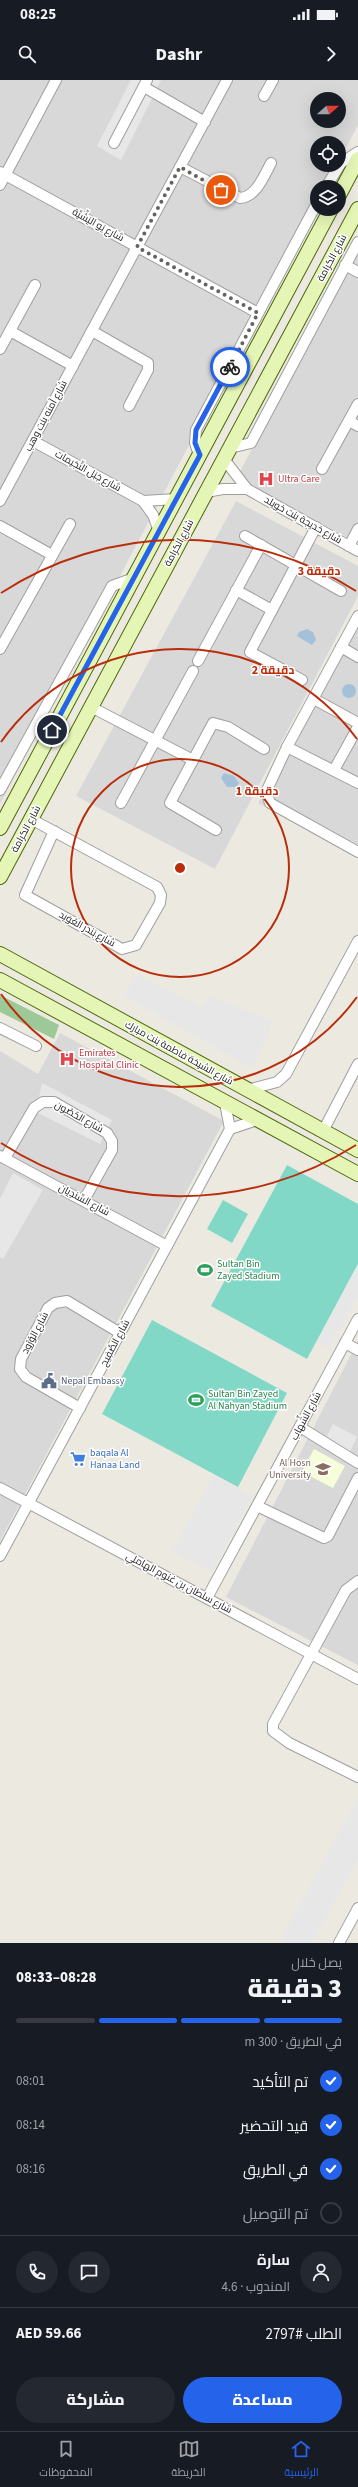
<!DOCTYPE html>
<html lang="ar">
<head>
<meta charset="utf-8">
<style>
  :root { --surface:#171b24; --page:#242831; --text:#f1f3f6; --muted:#9ea1a6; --line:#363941; --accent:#2563eb }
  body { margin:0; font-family:"Source Sans 3",Cairo,sans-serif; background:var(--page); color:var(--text); direction:rtl; height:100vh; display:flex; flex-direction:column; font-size:15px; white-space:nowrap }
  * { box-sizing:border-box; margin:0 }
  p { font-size:13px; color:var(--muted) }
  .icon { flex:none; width:22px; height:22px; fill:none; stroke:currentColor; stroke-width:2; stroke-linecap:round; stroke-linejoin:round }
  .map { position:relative; height:1863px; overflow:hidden; direction:ltr }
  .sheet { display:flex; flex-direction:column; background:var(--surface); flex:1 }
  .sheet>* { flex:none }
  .needle { width:26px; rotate:69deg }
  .fabs { position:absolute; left:310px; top:12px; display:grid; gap:8px }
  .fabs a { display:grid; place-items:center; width:36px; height:36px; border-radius:50%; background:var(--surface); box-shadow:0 4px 16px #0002; font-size:20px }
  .pin { position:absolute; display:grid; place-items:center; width:34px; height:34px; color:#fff; margin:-17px; border:2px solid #fff; border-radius:50%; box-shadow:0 1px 4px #0007 }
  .courier { position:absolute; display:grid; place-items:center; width:40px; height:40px; margin:-20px; border:3px solid #2563eb; border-radius:50%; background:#fff; color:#222; box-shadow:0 1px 5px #0007 }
  .summary em { font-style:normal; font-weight:800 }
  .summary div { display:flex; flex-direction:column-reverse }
  .summary { display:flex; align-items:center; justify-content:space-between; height:68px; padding:0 16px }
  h1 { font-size:26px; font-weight:800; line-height:30px }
  .bar { display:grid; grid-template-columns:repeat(4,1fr); gap:6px 4px; align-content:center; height:48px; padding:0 16px }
  .bar i { height:5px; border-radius:3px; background:var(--line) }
  .bar .active { background:var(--accent) }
  .bar p { grid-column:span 4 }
  .line { display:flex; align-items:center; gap:10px; padding:0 16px; border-top:1px solid var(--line) }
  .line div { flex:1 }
  .round { display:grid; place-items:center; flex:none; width:42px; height:42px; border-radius:21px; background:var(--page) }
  ol { padding:0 16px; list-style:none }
  li { display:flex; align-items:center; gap:12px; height:44px }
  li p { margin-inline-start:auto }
  li .icon { padding:4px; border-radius:50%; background:var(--accent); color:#fff; stroke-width:4 }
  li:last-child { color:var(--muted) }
  li i { width:22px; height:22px; border:2px solid var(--line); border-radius:50% }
  .button { display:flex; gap:8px; margin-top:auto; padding:8px 16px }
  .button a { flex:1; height:46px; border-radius:24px; background:var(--accent); color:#fff; font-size:16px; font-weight:800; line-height:46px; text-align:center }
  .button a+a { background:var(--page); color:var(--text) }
  .status { display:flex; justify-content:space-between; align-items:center; height:28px; padding:0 20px; background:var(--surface); direction:ltr }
  .status svg { height:11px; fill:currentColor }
  header { display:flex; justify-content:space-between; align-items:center; height:52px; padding:0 16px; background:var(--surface); font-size:18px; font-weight:800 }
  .tabs { display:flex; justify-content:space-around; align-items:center; height:56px; border-top:1px solid var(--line); background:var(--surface); font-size:11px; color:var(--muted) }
  .tabs a { display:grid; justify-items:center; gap:2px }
  .tabs .active { color:var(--accent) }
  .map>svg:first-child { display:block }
  .residential { fill:#d9d8d8; fill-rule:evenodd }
  .education { fill:#f6fdd9 }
  .forest { fill:#9cc997 }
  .pitch { fill:#82d8c7 }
  .parking { fill:#e7e7e7 }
  .water { fill:#a3c1d8 }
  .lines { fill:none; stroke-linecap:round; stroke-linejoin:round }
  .minor-casing { stroke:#9f9f9f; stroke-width:12 }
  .secondary-casing { stroke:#4c690a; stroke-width:16 }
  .minor { stroke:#fff; stroke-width:10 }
  .secondary { stroke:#e5f5b5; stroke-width:14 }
  .done { stroke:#646360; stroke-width:4; stroke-dasharray:0 7.2 }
  .route { stroke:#2563eb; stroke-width:5 }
  .ring { fill:none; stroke:#ba2d0b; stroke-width:2 }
  .labels { text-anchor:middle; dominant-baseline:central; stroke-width:3; stroke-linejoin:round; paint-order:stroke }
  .street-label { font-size:10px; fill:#1b1b1b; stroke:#fff }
  .health-label { font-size:10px; fill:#be3a42; stroke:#fff; text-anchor:start }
  .leisure-label { font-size:10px; fill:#27864d; stroke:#fff; text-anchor:start }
  .service-label { font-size:10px; fill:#4e5e75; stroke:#fff; text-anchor:start }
  .shop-label { font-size:10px; fill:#366cbe; stroke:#fff; text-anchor:start }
  .education-label { font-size:10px; fill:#785e54; stroke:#fff; text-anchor:end }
  .centre { fill:#ba2d0b; stroke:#fff; stroke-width:2 }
  .ring-label { font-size:12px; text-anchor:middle; font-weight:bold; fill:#ba2d0b; stroke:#fff; stroke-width:3; stroke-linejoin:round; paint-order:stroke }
</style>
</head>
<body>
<div class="status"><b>08:25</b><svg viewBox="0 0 49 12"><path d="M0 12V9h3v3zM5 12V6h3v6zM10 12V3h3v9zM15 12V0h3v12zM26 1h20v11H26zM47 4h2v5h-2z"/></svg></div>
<header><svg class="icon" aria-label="forward" viewBox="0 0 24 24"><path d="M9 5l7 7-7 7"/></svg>Dashr<svg class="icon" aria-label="search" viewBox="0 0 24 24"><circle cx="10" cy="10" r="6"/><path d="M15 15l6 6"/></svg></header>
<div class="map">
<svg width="358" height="1863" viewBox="0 0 358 1863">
  <rect width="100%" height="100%" fill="#eceae0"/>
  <g class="residential">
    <path d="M0 0H358V45L339 81V63H317V85H337L325 107H317V122L0 724ZM317 19H339V41H317Z"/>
    <polygon points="358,169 358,463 246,404 237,397"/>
    <polygon points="236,421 358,486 358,516 215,789 76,716"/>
    <polygon points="358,540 358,765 354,773 258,723"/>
    <polygon points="60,953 224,1041 0,1461 0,971 38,994"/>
    <polygon points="358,1261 358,1585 226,1517"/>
  </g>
  <polygon class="education" points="314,1369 345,1386 333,1408 302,1392"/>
  <polygon class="forest" points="0,915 59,945 54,959 0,932"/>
  <g class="pitch">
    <polygon points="287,1085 358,1124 358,1184 307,1279 211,1226"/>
    <polygon points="223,1120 248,1134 232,1163 207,1149"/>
    <polygon points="152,1240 287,1313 238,1407 102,1334"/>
  </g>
  <g class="parking">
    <polygon points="131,0 161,0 121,80 97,66"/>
    <polygon points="137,894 202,928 210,915 273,942 252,988 124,916"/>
    <polygon points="42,1003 112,1040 100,1064 36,1032"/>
    <polygon points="13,1093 43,1110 3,1179 0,1177 0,1119"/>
    <polygon points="358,1184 358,1216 329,1268 317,1261"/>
    <polygon points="333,1344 357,1357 348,1376 323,1364"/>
    <polygon points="214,1395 253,1416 211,1492 172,1471"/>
    <polygon points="358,1718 358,1780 311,1863 283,1863 280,1861"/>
  </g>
  <g class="water">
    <polygon points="307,549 313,552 316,560 312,565 297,556 299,552"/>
    <circle cx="349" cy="611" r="7"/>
    <polygon points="224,693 234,696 239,703 237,707 227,707 221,698"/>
  </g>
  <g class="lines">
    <defs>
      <g id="minor">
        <polyline points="144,7 205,42"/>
        <polyline points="264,16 273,0"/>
        <polyline points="114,63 147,0"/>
        <path d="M180 87 240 118C256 117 264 96 271 83"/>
        <polyline points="0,92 258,233"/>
        <polyline points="0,105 56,0"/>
        <polyline points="326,107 341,83 358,72"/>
        <polyline points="345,185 358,192"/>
        <polyline points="10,251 73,286"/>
        <polyline points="92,251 148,283 148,290 129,326"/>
        <polyline points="0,269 35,205"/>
        <polyline points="349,341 358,346"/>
        <polyline points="33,361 143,421"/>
        <polyline points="230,368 251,363 358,162"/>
        <polyline points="199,375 195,363 196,350 317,123"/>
        <polyline points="224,379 247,409 358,471"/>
        <polyline points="322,389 358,324"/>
        <polyline points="206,412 223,409 247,409"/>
        <polyline points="0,421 227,0"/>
        <polyline points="0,446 52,475"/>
        <polyline points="159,451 153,435 143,421 176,419"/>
        <polyline points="245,456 341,511"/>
        <polyline points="349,466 358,449"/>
        <polyline points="236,510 272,530"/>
        <polyline points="358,536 287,667 266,712 270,723 358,772"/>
        <polyline points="341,567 358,577"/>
        <polyline points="0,569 70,444"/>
        <polyline points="198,581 261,465"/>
        <polyline points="302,600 250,572 316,447"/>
        <polyline points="314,619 358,643"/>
        <polyline points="91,627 193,680"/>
        <polyline points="287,667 358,703"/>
        <polyline points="334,690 358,647"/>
        <polyline points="0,710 112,506 134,498"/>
        <polyline points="121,723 193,591"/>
        <polyline points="31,739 157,807 161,815 160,823 136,865 122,869 25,815 54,751"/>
        <polyline points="216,750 170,723 213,643 228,647 264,669"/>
        <polyline points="0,948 36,966"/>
        <polyline points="247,1010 277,1002 286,994 358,861"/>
        <polyline points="230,1049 257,1040"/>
        <polyline points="323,1051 358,984"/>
        <polyline points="0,1076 167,1166"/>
        <polyline points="5,1078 34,1028 43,1022 54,1022 107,1053 112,1061 112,1070 84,1120"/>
        <polyline points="345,1263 358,1270"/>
        <polyline points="80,1328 26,1297 20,1289 21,1279 48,1228 55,1223 67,1221 120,1253"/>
        <polyline points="300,1347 358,1383"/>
        <polyline points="0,1408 358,1599"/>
        <polyline points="257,1426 324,1458 328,1456 358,1398"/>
        <polyline points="0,1476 230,1049 225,1023"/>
        <polyline points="358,1501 346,1510 273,1644 273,1651 289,1663 358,1697"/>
        <polyline points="207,1518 358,1239"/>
        <polyline points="339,1863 358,1828"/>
      </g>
      <g id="secondary">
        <polyline points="339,115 358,79"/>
        <polyline points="0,748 331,129"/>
        <polyline points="0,797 358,129"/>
        <polyline points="0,874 358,1070"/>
        <polyline points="0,900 358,1094"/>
      </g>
    </defs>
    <use href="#minor" class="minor-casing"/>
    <use href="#secondary" class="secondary-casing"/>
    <use href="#minor" class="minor"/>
    <use href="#secondary" class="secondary"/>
  </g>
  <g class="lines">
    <polyline class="done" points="221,110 180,87 137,167 258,233 230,287"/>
    <polyline class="route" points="52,650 200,375 195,363 196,350 230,287"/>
  </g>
  <g class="ring">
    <circle cx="180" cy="788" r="109"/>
    <path d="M357 917A219 219 0 0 1 1 914M1 662A219 219 0 0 1 357 659"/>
    <path d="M356 1065A328 328 0 0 1 1 1063M1 513A328 328 0 0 1 356 511"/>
  </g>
  <defs>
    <symbol id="hospital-bare" viewBox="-9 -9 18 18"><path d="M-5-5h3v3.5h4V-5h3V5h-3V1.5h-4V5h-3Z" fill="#e0444e" stroke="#fff" stroke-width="2.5" paint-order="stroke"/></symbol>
    <symbol id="stadium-bare" viewBox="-9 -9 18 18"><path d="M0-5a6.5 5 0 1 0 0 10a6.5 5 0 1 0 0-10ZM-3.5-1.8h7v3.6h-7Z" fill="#2e9e5b" stroke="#fff" stroke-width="2.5" paint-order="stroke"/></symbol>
    <symbol id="civic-bare" viewBox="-9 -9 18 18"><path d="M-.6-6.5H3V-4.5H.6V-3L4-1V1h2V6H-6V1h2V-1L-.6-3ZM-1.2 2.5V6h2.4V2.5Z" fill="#5c6f8a" stroke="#fff" stroke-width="2.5" paint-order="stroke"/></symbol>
    <symbol id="supermarket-bare" viewBox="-9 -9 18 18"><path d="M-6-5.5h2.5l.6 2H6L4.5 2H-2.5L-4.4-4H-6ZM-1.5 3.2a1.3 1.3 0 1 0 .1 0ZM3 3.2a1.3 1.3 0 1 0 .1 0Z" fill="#3f7fe0" stroke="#fff" stroke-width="2.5" paint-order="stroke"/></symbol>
    <symbol id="university-bare" viewBox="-9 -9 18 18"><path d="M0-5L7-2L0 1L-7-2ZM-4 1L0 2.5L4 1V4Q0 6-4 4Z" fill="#8d6e63" stroke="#fff" stroke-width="2.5" paint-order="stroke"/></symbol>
  </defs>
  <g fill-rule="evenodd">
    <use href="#hospital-bare" x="255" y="388" width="22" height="22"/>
    <use href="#hospital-bare" x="56" y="968" width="22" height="22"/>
    <use href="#stadium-bare" x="194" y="1179" width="22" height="22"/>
    <use href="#civic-bare" x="38" y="1290" width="22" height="22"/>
    <use href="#stadium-bare" x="185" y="1309" width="22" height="22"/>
    <use href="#supermarket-bare" x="67" y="1368" width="22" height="22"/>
    <use href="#university-bare" x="312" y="1378" width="22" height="22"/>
  </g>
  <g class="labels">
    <g class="street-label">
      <text transform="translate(98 145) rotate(29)">شارع يَو اليَشِّيَّة</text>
      <text transform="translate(332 178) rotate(-62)">شارع الكرامة</text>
      <text transform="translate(46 336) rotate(-62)">شارع آمنه بنت وهب</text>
      <text transform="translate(88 391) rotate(29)">شارع جَبَل النِّجَيمات</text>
      <text transform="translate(303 440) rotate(29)">شارع خديجة بنت خويلد</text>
      <text transform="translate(179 463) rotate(-62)">شارع الكرامة</text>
      <text transform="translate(26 749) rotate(-62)">شارع الكرامة</text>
      <text transform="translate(87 849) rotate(29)">شارع بَندر العُوَيد</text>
      <text transform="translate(179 973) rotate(29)">شارع الشيخة فاطمة بنت مبارك</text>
      <text transform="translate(79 1037) rotate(29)">شارع الحُصُون</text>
      <text transform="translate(84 1120) rotate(28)">شارع السِّندِيان</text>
      <text transform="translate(35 1253) rotate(-62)">شارع الوُرُود</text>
      <text transform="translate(115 1263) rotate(-62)">شارع الصَّفِيح</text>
      <text transform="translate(306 1336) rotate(-62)">شارع الشِّهاب</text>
      <text transform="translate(179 1503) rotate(28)">شارع سلطان بن غنوم الهاملي</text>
    </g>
    <g class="health-label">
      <text x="278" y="399">Ultra Care</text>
      <text x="79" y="973">Emirates<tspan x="79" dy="12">Hospital Clinic</tspan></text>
    </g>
    <g class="leisure-label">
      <text x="217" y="1184">Sultan Bin<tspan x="217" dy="12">Zayed Stadium</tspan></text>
      <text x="208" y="1314">Sultan Bin Zayed<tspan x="208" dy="12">Al Nahyan Stadium</tspan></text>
    </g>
    <g class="service-label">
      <text x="61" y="1301">Nepal Embassy</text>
    </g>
    <g class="shop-label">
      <text x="90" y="1373">baqala Al<tspan x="90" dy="12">Hanaa Land</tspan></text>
    </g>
    <g class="education-label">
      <text x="311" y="1383">Al Hosn<tspan x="311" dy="12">University</tspan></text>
    </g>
  </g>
  <circle cx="180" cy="788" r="6" class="centre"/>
  <g class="ring-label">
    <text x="319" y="495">3 دقيقة</text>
    <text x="273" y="594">2 دقيقة</text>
    <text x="257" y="715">1 دقيقة</text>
  </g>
</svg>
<div class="fabs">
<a><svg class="needle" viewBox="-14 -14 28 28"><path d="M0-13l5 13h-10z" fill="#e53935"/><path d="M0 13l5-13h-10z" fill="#9ea1a6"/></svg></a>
<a><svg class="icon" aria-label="locate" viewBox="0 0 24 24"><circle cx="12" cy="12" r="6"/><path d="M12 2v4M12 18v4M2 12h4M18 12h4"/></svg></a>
<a><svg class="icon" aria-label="layers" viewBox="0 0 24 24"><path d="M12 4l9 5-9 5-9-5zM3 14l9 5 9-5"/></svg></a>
</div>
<div class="pin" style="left:221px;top:110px;background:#ea580c"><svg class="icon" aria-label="bag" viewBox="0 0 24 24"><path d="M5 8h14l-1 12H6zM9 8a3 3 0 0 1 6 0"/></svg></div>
<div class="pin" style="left:52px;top:650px;background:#1f2937"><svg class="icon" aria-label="home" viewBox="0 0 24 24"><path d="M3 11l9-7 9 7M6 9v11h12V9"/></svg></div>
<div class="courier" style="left:230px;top:287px"><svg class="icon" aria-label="bike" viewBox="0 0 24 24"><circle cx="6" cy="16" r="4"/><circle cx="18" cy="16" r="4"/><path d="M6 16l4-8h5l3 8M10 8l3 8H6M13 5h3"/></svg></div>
</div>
<section class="sheet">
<div class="summary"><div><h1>3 دقيقة</h1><p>يصل خلال</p></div><em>08:28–08:33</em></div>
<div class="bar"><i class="active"></i><i class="active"></i><i class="active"></i><i></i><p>في الطريق · 300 m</p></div>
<ol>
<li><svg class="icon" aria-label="check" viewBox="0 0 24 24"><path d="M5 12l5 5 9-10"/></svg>تم التأكيد<p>08:01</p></li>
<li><svg class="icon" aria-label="check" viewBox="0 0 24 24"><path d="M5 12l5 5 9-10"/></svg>قيد التحضير<p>08:14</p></li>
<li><svg class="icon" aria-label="check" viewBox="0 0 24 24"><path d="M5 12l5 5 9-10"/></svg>في الطريق<p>08:16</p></li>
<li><i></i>تم التوصيل</li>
</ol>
<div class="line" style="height:72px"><a class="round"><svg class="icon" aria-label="person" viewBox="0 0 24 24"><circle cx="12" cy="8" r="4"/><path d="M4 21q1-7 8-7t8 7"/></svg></a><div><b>سارة</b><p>المندوب · 4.6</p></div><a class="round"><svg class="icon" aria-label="chat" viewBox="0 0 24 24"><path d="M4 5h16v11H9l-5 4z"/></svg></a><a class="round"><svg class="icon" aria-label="phone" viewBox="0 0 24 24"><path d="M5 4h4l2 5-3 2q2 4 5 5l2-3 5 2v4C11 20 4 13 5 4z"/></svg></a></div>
<div class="line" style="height:52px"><div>الطلب #2797</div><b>AED 59.66</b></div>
<div class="button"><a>مساعدة</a><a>مشاركة</a></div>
</section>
<nav class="tabs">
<a class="active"><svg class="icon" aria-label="home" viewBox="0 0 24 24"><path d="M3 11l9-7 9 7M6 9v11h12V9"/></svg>الرئيسية</a>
<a><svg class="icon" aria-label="map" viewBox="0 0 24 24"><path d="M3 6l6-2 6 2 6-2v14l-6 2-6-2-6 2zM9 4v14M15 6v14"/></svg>الخريطة</a>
<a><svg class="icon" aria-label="saved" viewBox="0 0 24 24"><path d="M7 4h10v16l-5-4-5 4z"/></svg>المحفوظات</a>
</nav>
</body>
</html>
